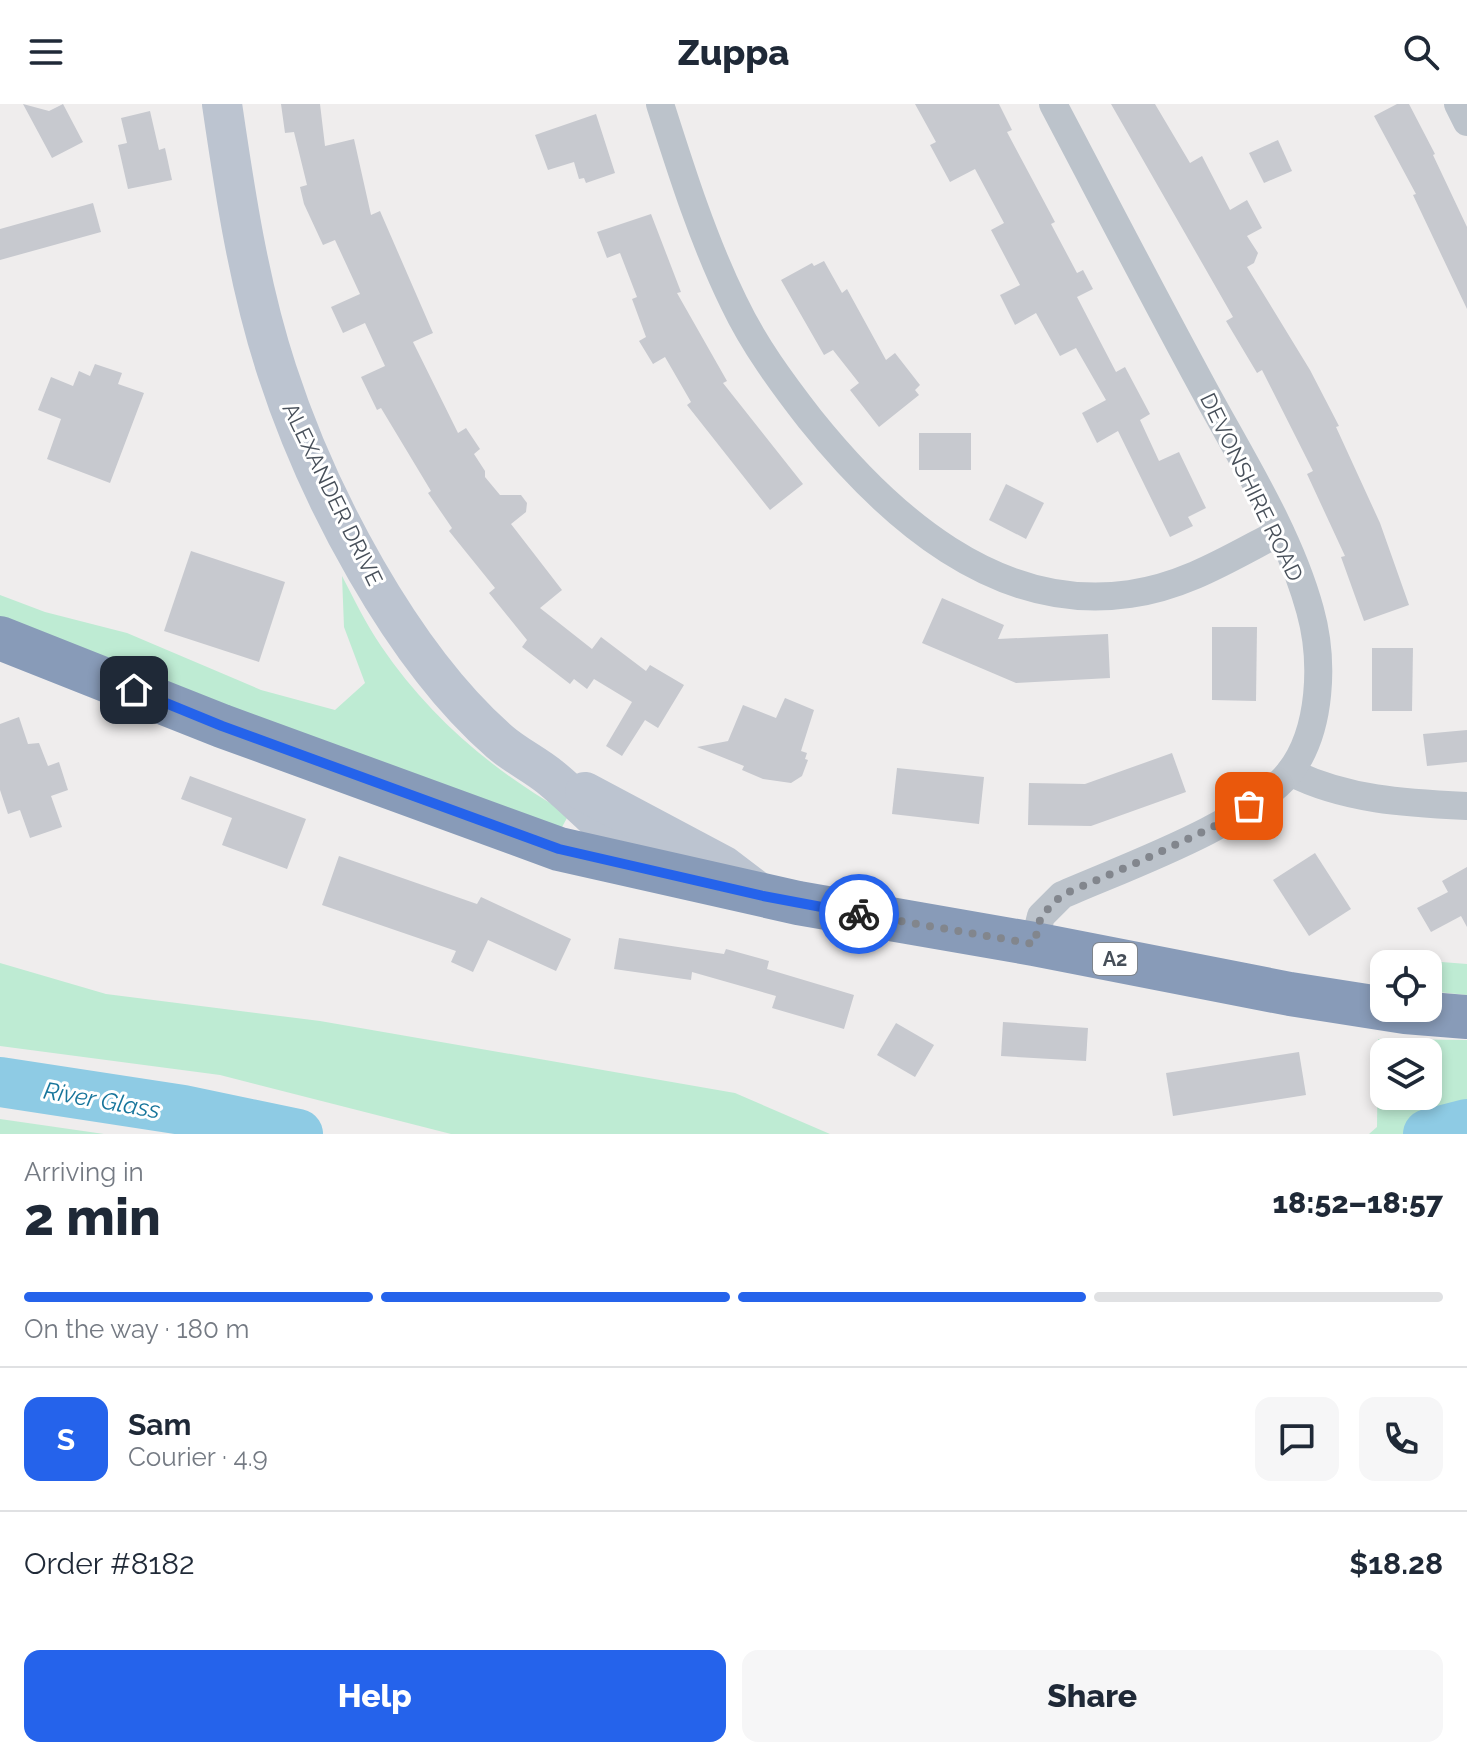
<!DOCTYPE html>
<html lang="en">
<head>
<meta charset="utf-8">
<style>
  :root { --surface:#fff; --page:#f6f6f7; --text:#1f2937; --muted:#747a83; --line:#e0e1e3; --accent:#2563eb }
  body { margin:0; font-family:Raleway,sans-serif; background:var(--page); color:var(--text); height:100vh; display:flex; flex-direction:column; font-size:30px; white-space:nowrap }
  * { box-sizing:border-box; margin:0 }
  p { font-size:26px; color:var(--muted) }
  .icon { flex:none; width:44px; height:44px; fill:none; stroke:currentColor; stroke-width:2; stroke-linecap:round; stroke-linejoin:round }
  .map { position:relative; height:1030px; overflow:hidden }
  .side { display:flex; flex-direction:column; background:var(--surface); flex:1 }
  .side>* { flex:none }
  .buttons { position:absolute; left:1370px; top:846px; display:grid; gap:16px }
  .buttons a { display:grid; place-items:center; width:72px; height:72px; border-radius:16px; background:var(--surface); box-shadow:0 4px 12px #0003; font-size:40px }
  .pin { position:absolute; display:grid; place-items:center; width:68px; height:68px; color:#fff; margin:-34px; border-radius:16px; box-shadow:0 4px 12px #0006 }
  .courier { position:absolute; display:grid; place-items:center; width:80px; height:80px; margin:-40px; border:6px solid #2563eb; border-radius:50%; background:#fff; color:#222; box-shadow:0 2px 10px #0007 }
  .overview em { font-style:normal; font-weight:800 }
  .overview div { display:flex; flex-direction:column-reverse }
  .overview { display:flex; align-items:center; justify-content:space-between; height:136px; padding:0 24px }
  h1 { font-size:52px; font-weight:800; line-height:60px }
  .bar { display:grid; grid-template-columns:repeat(4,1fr); gap:12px 8px; align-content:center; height:96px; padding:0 24px }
  .bar i { height:10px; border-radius:6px; background:var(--line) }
  .bar .on { background:var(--accent) }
  .bar p { grid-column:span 4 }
  .line { display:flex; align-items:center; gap:20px; padding:0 24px; border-top:2px solid var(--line) }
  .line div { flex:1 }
  .round { display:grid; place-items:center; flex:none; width:84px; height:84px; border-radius:16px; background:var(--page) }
  .cta { display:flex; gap:16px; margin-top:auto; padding:16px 24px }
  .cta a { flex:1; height:92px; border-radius:16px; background:var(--accent); color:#fff; font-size:32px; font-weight:800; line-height:92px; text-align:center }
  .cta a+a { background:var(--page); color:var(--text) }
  header { display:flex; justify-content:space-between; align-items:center; height:104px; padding:0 24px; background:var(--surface); font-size:36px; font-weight:800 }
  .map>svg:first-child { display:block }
  .green { fill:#beebd3; fill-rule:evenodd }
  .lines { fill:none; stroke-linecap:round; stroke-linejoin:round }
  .river { stroke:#8ecbe4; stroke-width:50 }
  .building { fill:#c7c9cf }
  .street { stroke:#bcc3cb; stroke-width:28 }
  .secondary { stroke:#bcc4d0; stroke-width:40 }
  .highway { stroke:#889bb8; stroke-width:44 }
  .done { stroke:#82868d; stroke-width:8; stroke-dasharray:0 14.4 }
  .route { stroke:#2563eb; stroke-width:10 }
  .labels { text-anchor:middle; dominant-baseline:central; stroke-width:6; stroke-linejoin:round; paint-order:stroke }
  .shield { fill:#fff; stroke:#7e848b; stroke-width:2 }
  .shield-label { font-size:20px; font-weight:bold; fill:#474f59 }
  .street-label { font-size:22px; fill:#474f59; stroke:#fff }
  .water-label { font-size:24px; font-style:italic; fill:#17759b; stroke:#fff }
</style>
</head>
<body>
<header><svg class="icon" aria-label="menu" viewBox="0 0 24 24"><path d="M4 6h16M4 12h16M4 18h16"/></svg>Zuppa<svg class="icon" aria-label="search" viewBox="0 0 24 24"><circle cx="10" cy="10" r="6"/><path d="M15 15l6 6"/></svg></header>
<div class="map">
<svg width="1467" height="1030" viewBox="0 0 1467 1030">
  <rect width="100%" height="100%" fill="#efeded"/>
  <g class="green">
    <path d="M342 472C354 495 366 520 381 542 428 611 489 664 562 706L568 712 561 725 0 521V491L45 508 127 529 261 586 335 606 365 579 344 523Z"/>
    <polygon points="1429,857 1467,860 1467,891 1428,887 1428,860 1422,860"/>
    <polygon points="0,859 106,890 320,917 735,989 830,1030 451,1030 220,971 0,942"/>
    <path d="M1378 935 1467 936V1030H1369L1377 1023ZM1384 948H1428V992H1384Z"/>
    <polygon points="0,1015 104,1030 0,1030"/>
  </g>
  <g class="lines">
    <g class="river">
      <polyline points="0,978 183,1006 298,1030"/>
      <polyline points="1428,1030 1467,1020"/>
    </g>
  </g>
  <g class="building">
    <polygon points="23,0 49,7 63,0 83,38 52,54"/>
    <polygon points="281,0 320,0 325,42 354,35 371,111 380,107 433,229 413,238 458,329 466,324 480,345 474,350 485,367 485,373 500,391 521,391 527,399 526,408 511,420 562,486 540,504 592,545 601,533 646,567 650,561 684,581 658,624 645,616 622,652 606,642 632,598 594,575 587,585 574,575 570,580 522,543 527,536 489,489 495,484 449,427 452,424 428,389 431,387 381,304 377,306 361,273 385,262 365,219 343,229 331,203 360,190 335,136 323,141 304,100 300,83 307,81 294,28 285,29"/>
    <polygon points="915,0 999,0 1012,26 1007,28 1055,118 1051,120 1077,169 1083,166 1093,185 1077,193 1116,268 1125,263 1150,310 1140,316 1159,357 1179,348 1206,404 1188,413 1193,422 1170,433 1118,327 1097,339 1082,309 1106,296 1076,244 1060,252 1036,209 1015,221 1000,191 1020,181 991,126 1004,119 975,65 950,78 930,41 936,38"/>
    <polygon points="1111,0 1155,0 1190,59 1202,52 1230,106 1247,96 1262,124 1247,132 1258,149 1254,159 1247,163 1310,266 1339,322 1336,323 1380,419 1409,501 1364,517 1341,453 1345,452 1307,370 1313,367 1262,266 1257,269 1226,217 1233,213"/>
    <polygon points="1397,0 1409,0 1435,50 1433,51 1467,123 1467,205 1413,91 1416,90 1374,12"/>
    <polygon points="150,7 159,46 165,44 172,76 128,85 118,41 127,39 121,14"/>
    <polygon points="596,10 615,69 586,79 584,74 579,75 574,58 548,66 535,31"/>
    <polygon points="1278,36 1292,67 1264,79 1249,49"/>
    <polygon points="93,99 101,128 0,156 0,125"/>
    <polygon points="651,110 681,188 677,189 727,277 723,279 803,380 770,406 687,301 691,298 665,253 653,260 639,237 646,233 632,195 637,193 620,149 607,154 597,128"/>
    <polygon points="824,157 842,189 847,185 886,256 895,249 920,281 915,286 919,291 879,323 850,286 859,279 833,246 824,251 781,176 812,159 814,162"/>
    <polygon points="95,260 122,269 118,280 144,289 110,379 47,355 61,315 38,306 51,273 73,282 79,267 90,272"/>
    <rect x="919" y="329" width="52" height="37"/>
    <polygon points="1006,380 1044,399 1026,435 989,416"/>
    <polygon points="191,447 285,478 259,558 164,527"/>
    <polygon points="942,494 1004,521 998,535 1108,530 1110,574 1016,579 922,539"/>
    <polygon points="1212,523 1257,523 1256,597 1212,596"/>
    <polygon points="1372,544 1413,544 1412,607 1372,607"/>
    <polygon points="785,594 814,606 801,647 807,649 805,655 808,656 802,672 791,679 763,675 742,666 744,662 697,643 728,637 743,601 776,614"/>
    <polygon points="19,613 28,640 39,639 48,662 59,658 68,686 51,692 62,723 30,734 20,706 8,710 0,686 0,620"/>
    <polygon points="1467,626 1467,658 1427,662 1423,630"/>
    <polygon points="1172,649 1186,688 1091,722 1028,721 1029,679 1085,680"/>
    <polygon points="897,664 984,673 979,720 892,710"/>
    <polygon points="190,672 306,715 287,765 222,741 232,714 181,695"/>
    <polygon points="1315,749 1351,805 1309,832 1273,776"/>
    <polygon points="339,752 477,800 481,793 571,835 556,867 488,836 473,868 451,858 456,847 322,801"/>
    <polygon points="1467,763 1467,823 1461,812 1431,828 1417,804 1448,788 1442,777"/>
    <polygon points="619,834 724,850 726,845 769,857 767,865 854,891 844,925 772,904 776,892 692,868 691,876 614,865"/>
    <polygon points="1003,918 1088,924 1086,957 1001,952"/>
    <polygon points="896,919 934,941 915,973 877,951"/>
    <polygon points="1299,948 1306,991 1173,1012 1166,969"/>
  </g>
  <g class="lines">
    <g class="street">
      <path d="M660 0C681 66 703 136 734 199 754 241 782 279 810 315 887 411 996 510 1130 490 1186 482 1230 454 1280 428"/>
      <polyline points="1458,0 1467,18"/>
      <path d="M1290 668C1345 696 1407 699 1467 702"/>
      <path d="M1034 840 1041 812 1062 791C1123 764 1248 720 1289 669 1322 627 1324 556 1310 506 1288 426 1239 351 1200 278 1150 186 1102 93 1053 0"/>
    </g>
    <g class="secondary">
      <path d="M222 0C235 89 249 182 277 267 317 390 401 552 500 638 515 651 534 660 550 673 588 704 618 741 661 766"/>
      <polyline points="585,688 724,762 761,790"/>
    </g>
    <polyline class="highway" points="0,534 222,622 559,745 798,799 1034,840 1290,890 1405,908 1467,913"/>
  </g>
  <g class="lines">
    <polyline class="done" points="859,810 1034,840 1041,812 1062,791 1143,756 1232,714 1249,702"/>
    <polyline class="route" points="134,586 222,622 559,745 763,792 859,810"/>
  </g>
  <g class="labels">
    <rect class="shield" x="1093" y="839" width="44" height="32" rx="6"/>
    <g class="shield-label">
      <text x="1115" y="855">A2</text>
    </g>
    <g class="street-label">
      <text transform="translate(1252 383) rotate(64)">DEVONSHIRE ROAD</text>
      <text transform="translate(333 390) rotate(64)">ALEXANDER DRIVE</text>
    </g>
    <g class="water-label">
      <text transform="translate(102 996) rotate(10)">River Glass</text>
    </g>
  </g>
</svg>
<div class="buttons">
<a><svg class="icon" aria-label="locate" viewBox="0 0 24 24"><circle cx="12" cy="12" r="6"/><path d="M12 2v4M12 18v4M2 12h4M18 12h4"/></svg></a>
<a><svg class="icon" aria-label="layers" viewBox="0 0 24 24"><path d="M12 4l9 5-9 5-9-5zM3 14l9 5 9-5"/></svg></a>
</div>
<div class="pin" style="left:1249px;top:702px;background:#ea580c"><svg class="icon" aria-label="bag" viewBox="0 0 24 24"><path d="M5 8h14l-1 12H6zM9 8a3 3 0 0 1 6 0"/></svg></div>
<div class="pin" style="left:134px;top:586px;background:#1f2937"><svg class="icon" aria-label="home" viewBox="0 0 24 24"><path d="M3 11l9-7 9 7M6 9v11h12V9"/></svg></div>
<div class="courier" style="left:859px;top:810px"><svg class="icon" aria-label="bike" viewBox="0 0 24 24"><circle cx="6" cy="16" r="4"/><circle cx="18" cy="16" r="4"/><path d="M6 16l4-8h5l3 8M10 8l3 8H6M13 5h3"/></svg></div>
</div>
<section class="side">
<div class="overview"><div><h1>2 min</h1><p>Arriving in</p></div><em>18:52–18:57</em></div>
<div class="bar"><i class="on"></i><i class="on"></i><i class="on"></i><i></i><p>On the way · 180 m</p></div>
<div class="line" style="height:144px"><b class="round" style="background:var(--accent);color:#fff">S</b><div><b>Sam</b><p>Courier · 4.9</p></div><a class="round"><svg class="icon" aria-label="chat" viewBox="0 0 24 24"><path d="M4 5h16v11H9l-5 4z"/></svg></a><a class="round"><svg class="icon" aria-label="phone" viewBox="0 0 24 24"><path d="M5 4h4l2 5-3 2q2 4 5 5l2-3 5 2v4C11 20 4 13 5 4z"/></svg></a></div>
<div class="line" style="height:104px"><div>Order #8182</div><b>$18.28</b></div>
<div class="cta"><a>Help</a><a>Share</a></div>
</section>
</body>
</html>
